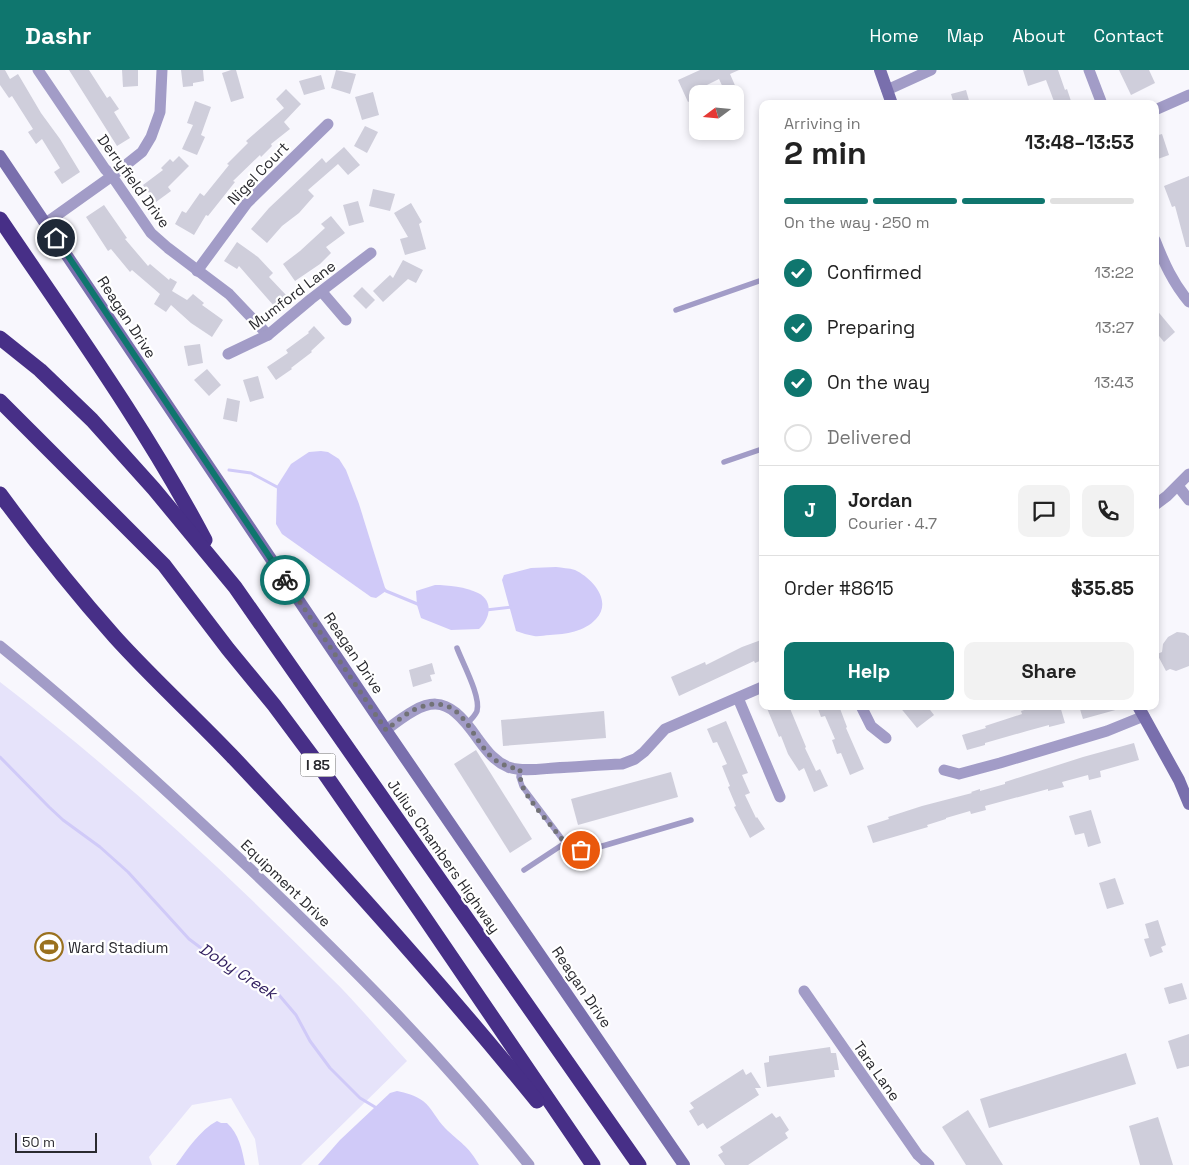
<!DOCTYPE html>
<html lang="en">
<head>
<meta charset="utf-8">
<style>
  :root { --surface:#fff; --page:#f2f2f2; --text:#222; --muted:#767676; --line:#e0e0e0; --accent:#0f766e }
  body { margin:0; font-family:"Space Grotesk",sans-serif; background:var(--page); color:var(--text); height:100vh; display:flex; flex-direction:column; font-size:19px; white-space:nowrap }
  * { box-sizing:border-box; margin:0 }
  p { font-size:16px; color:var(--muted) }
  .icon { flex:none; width:28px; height:28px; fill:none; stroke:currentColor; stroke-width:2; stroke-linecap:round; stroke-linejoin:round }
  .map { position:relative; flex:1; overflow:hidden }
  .sheet { position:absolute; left:759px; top:30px; width:400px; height:610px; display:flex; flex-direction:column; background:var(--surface); border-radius:10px; box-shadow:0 2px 8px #0003 }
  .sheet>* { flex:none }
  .needle { width:32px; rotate:254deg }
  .fabs { position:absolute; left:689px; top:15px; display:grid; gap:10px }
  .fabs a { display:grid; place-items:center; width:55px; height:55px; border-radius:10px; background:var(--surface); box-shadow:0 2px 8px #0003; font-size:25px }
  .scale { position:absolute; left:15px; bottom:12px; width:82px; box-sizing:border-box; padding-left:5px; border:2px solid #2a2a2f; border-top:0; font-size:14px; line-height:18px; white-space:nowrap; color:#2a2a2f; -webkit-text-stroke:4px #fff; paint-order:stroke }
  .pin { position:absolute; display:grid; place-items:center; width:42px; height:42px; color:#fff; margin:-21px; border:2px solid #fff; border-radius:50%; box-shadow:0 1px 5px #0007 }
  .courier { position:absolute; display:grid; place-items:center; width:50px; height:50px; margin:-25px; border:4px solid #0f766e; border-radius:50%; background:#fff; color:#222; box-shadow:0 1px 6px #0007 }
  .summary em { font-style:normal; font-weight:800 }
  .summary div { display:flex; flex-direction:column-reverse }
  .summary { display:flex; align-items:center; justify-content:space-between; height:85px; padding:0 25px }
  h1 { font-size:32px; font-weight:800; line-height:38px }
  .bar { display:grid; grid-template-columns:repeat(4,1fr); gap:8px 5px; align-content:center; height:60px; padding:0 25px }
  .bar i { height:6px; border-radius:4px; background:var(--line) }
  .bar .on { background:var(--accent) }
  .bar p { grid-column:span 4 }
  .line { display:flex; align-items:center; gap:12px; padding:0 25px; border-top:1px solid var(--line) }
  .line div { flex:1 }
  .round { display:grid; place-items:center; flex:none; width:52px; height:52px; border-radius:10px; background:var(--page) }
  ol { padding:0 25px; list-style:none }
  li { display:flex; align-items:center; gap:15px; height:55px }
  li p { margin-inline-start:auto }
  li .icon { padding:5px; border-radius:50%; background:var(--accent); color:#fff; stroke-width:4 }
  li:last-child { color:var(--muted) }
  li i { width:28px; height:28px; border:2px solid var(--line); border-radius:50% }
  .cta { display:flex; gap:10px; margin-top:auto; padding:10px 25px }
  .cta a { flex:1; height:58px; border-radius:10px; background:var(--accent); color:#fff; font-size:20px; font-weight:800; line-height:58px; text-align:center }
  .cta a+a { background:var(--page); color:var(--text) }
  header { display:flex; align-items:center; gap:30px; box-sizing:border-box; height:70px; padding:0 25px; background:var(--accent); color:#fff }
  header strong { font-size:24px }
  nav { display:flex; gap:28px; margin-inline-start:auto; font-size:18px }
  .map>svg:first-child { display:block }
  .green { fill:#e6e3fa }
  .water { fill:#d0caf8 }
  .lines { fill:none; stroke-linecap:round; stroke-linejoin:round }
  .stream { stroke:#d0caf8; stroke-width:3 }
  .building { fill:#cfcedb }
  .lane { stroke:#a29cc7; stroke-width:5.5 }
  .street { stroke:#a29cc7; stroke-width:11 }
  .secondary { stroke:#796fad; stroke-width:12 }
  .highway { stroke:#472f87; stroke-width:15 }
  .done { stroke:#727277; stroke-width:5; stroke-dasharray:0 9 }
  .route { stroke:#0f766e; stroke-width:6 }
  .labels { text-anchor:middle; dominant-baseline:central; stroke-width:4.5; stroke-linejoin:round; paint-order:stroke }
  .shield { fill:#fff; stroke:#6a6a6d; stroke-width:1 }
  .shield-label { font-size:14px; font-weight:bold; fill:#2a2a2f }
  .street-label { font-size:15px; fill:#2a2a2f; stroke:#fff }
  .poi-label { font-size:15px; fill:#2a2a2f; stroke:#fff; text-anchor:start }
  .water-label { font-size:16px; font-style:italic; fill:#2e1c5d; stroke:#fff }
</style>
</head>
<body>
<header>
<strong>Dashr</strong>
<nav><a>Home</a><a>Map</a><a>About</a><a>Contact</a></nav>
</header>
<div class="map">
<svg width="1189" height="1095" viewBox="0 0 1189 1095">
  <rect width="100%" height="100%" fill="#f8f7fd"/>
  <path class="green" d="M0 612C117 702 226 802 330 907 357 933 381 963 407 991L301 1095H259L255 1069 231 1028 192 1035 149 1087 152 1095H0Z"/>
  <g class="water">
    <polygon points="321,381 328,382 339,389 346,400 359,434 386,521 376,528 371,527 282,464 276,454 277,416 291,394 309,382"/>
    <path d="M556 497C562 498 569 498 575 500 592 508 613 531 596 549 584 562 566 564 550 565 544 565 539 567 534 566 528 565 522 563 516 561L502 510 504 505 531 498Z"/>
    <path d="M435 515C448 515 466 517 478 523 494 531 490 549 479 559L451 560 421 548 417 535 416 521Z"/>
    <path d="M397 1021C406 1023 415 1025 423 1031 432 1038 437 1050 445 1058 460 1073 468 1075 479 1095H318L340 1070 390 1023Z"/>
    <path d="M217 1051 221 1053H227C239 1064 242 1079 245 1095H176C187 1080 200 1060 217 1051Z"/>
  </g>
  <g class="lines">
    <g class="stream">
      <polyline points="229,400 251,403 279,418"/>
      <polyline points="383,518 386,521 420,535"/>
      <polyline points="486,540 512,537"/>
      <polyline points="0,687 49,737 63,750 100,777 128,802 189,869 221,893 279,925 296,945 310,971 330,998 360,1028 375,1037 376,1040"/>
    </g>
  </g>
  <g class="building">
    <polygon points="0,0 5,0 10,9 18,4 41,43 60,69 80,102 62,114 54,102 60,98 42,69 36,74 28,62 33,59 12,26 9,28 0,15"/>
    <polygon points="69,0 89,0 107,28 110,26 119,39 114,42 130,68 117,76"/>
    <polygon points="122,0 138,0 138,16 123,17"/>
    <polygon points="181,0 203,0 204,11 193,13 193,16 183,17"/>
    <polygon points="231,0 236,0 244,28 231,32 222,3"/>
    <polygon points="336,0 356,4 350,24 331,18"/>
    <polygon points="700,0 739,0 730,4 737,20 726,24 719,9 699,19 702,24 698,24 698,27 688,32 678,10"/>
    <polygon points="1023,0 1058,0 1065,20 1067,19 1072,34 1055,34 1046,10 1028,16"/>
    <polygon points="1119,0 1149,0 1155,13 1131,25"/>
    <polygon points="321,5 325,19 304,25 299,11"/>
    <polygon points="286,19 301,34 284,52 290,59 271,74 272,76 261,87 260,85 233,111 235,112 208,146 206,145 194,165 175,154 182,141 186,143 200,123 204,126 229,95 227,94 248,73 246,71 284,38 276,29"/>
    <polygon points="966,20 970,34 954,34 951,24"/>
    <polygon points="373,22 379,45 362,50 355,27"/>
    <polygon points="195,31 211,37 201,65 205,67 197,85 182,79 193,55 187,53"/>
    <polygon points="365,56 378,62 367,83 354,76"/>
    <polygon points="1162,64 1169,85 1155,90 1155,66"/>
    <polygon points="344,77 360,95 348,105 338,94 308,120 314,126 299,143 282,156 267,173 251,159 269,138 322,88 326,93"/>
    <polygon points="179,86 189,96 168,117 171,121 156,132 143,115 163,100 161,98 170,89 173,92"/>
    <polygon points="1189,106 1189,177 1186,177 1175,136 1172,137 1164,116"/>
    <polygon points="373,119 395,124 390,141 369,136"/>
    <polygon points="358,131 364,152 349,156 343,135"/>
    <polygon points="411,133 422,152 419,154 426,179 405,185 400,169 408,167 394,143"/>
    <polygon points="104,135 127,168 125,169 148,196 150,194 169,210 170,208 177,212 172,221 187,230 193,224 204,233 202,235 223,250 212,267 191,253 171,235 166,242 154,234 160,224 132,200 130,202 111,179 108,181 86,147"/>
    <polygon points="331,146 345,163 326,177 331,183 320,194 295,211 283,194 300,181 325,158 321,154"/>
    <polygon points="237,172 258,187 273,203 269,207 286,225 274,236 239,196 237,199 224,191"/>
    <polygon points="403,190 423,200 416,213 408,209 383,232 373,221 390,205 393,208"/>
    <polygon points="362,217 375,230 366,239 353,226"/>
    <polygon points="1155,238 1175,262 1164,272 1155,261"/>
    <polygon points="314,256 325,268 311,281 312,282 291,298 292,299 276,310 267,297 288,283 286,280 309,263 308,262"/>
    <polygon points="200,274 203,293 188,296 184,276"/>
    <polygon points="207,299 221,315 209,326 194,310"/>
    <polygon points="258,306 264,328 250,332 243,310"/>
    <polygon points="227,328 240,331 237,352 223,349"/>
    <polygon points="1177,562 1185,563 1189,566 1189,596 1176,601 1170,599 1166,601 1157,584 1162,582 1163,574 1168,567"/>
    <polygon points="761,570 762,575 762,590 755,593 754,591 679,626 671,607 705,592 706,595 742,577"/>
    <polygon points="432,593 435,604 430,605 432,611 413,617 409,600"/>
    <polygon points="766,636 789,636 801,665 806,677 805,678 816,701 820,699 828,716 814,722 804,698 799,701 788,684 781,666 779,667"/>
    <polygon points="817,636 839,636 847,657 846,658 864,699 850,705 841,683 837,684 832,670 835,669 825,646 821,647"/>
    <polygon points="899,636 927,636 934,645 917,658"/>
    <polygon points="1037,636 1060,636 1065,653 1049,657 1049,655 1027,661 985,673 985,675 967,680 962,665 986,658 985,656 1022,644 1021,641"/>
    <polygon points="1079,636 1118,636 1119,639 1083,649"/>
    <polygon points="604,641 606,668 503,676 501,650"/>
    <polygon points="726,651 748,703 742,705 750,723 745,725 756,748 757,747 765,759 750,768 734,737 736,736 728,717 730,716 722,696 727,694 717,672 713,673 707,659"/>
    <polygon points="1134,673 1139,690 1100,701 1101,707 1089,710 1088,705 1062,712 1064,717 1048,721 1048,719 985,736 986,740 971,744 970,741 946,748 946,749 927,755 928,757 873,773 867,756 889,749 888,747 922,736 972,723 971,722 980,719 980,721 1005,714 1005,712 1083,687"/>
    <polygon points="476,680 532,769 510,783 454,694"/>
    <polygon points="671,702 678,727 578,755 571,729"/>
    <polygon points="1091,740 1101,773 1088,777 1084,763 1075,765 1069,746"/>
    <polygon points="1115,808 1124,834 1107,839 1099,813"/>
    <polygon points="1158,850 1166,875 1161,877 1163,882 1150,887 1144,869 1149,868 1145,854"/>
    <polygon points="1182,913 1187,929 1169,934 1164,918"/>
    <polygon points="1189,964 1189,996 1177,999 1168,971"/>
    <polygon points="830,977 831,983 836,983 839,1000 834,1000 835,1007 767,1017 764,993 769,992 769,986"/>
    <polygon points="1126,983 1136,1014 989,1058 980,1029"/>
    <polygon points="743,999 746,1005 751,1002 761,1018 755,1018 759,1025 707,1059 703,1053 698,1056 689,1041 694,1038 690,1033"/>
    <polygon points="968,1040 1003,1095 966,1095 942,1057"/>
    <polygon points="772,1043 776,1048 780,1046 789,1060 785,1063 788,1068 748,1095 725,1095 718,1085 723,1082 720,1077"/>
    <polygon points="1158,1047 1173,1095 1140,1095 1129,1056"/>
  </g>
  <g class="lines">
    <g class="lane">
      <polyline points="676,240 762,210"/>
      <polyline points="724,392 762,379"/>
      <path d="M457 578C462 592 481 626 477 641 475 646 471 649 468 653"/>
      <path d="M520 699 519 707 522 716 565 773C573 779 579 780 589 780L691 750"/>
      <polyline points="524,800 565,773"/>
    </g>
    <g class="street">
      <polyline points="38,0 105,99 112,106 151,163 168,178 229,224 268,265"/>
      <polyline points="1089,0 1102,34"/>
      <polyline points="887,20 931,0"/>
      <polyline points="1155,40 1189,25"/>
      <polyline points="46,153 112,106 142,82 151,67 160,42 162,0"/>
      <path d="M1155 170C1164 193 1173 213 1189 232"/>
      <polyline points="197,201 247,133 328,54"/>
      <polyline points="322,222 346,250"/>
      <polyline points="228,284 268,265 311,229 371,183"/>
      <polyline points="1178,416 1189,430"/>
      <polyline points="1155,435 1167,426 1189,404"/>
      <path d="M0 576C85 645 165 719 245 794 345 889 443 987 529 1095"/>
      <polyline points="738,628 780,727"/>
      <polyline points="861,636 871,656 886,668"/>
      <path d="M386 660C429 627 445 621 478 669 487 681 494 691 508 697 521 702 540 699 554 698 576 697 599 695 622 694L635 689 644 682 665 659 762 617"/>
      <polyline points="944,700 959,704 1000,693 1107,661 1144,646"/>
      <polyline points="804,921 918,1085 929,1095"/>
    </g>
    <g class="secondary">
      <polyline points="880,0 892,34"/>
      <polyline points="0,86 386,660 684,1095"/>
      <polyline points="1138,636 1179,710 1189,734"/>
    </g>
    <g class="highway">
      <path d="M0 149C71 254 146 358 205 470"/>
      <polyline points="0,268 40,300 92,350 154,419 235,517 639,1095"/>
      <polyline points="0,331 164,495 228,579 274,635 318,694 420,841 593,1095"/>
      <path d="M0 424C36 473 74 521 115 567 152 608 194 646 232 686 338 798 440 912 537 1031"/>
    </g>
  </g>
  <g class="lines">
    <path class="done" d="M285 510 386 660C396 652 406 643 418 638 465 619 470 674 498 692 505 696 512 698 520 699 520 705 520 709 522 715 528 731 554 758 565 773L572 778 581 780"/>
    <polyline class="route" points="56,168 285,510"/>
  </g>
  <defs>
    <symbol id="stadium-ring" viewBox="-11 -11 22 22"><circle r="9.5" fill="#fff" stroke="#9a711e" stroke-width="1.5"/><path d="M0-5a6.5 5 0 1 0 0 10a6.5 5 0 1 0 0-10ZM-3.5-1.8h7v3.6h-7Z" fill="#9a711e"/></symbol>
  </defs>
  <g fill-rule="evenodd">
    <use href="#stadium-ring" x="33" y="861" width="32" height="32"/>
  </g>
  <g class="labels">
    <rect class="shield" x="300.5" y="683.5" width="35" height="23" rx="4"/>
    <g class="shield-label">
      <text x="318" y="695">I 85</text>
    </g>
    <g class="street-label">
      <text transform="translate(258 103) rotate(-46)">Nigel Court</text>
      <text transform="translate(134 111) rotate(54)">Derryfield Drive</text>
      <text transform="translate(292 225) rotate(-37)">Mumford Lane</text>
      <text transform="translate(127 247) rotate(57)">Reagan Drive</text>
      <text transform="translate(354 583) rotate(56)">Reagan Drive</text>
      <text transform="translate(444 786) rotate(55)">Julius Chambers Highway</text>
      <text transform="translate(286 813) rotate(44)">Equipment Drive</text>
      <text transform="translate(582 917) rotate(56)">Reagan Drive</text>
      <text transform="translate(877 1001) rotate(55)">Tara Lane</text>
    </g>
    <g class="poi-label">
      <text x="68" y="877">Ward Stadium</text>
    </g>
    <g class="water-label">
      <text transform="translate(238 901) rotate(33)">Doby Creek</text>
    </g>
  </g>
</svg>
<div class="fabs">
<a><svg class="needle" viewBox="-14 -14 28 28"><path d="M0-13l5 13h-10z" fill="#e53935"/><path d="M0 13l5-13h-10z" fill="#767676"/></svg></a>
</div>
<div class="scale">50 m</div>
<div class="pin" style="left:581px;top:780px;background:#ea580c"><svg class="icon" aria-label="bag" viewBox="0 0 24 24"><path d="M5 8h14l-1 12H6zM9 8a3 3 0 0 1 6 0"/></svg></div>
<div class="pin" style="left:56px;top:168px;background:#1f2937"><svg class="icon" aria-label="home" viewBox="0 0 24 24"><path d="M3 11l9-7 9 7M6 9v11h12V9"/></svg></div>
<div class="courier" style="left:285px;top:510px"><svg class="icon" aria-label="bike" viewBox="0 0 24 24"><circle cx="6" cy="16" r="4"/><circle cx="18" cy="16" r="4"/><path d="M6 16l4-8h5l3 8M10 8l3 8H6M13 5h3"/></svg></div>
<section class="sheet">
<div class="summary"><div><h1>2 min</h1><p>Arriving in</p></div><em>13:48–13:53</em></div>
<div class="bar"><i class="on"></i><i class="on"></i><i class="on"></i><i></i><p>On the way · 250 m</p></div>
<ol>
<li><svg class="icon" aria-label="check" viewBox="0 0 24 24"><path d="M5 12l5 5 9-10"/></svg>Confirmed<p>13:22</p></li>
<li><svg class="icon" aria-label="check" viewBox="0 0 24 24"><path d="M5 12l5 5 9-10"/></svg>Preparing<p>13:27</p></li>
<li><svg class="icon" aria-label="check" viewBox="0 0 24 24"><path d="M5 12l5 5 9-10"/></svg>On the way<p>13:43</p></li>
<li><i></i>Delivered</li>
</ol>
<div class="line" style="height:90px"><b class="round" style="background:var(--accent);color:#fff">J</b><div><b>Jordan</b><p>Courier · 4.7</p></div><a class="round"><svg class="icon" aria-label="chat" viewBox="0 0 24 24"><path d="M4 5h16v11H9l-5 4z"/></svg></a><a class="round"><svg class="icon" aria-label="phone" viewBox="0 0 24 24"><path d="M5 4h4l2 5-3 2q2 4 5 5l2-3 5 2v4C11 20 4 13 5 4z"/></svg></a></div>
<div class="line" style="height:65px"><div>Order #8615</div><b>$35.85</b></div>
<div class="cta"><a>Help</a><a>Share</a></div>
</section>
</div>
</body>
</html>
